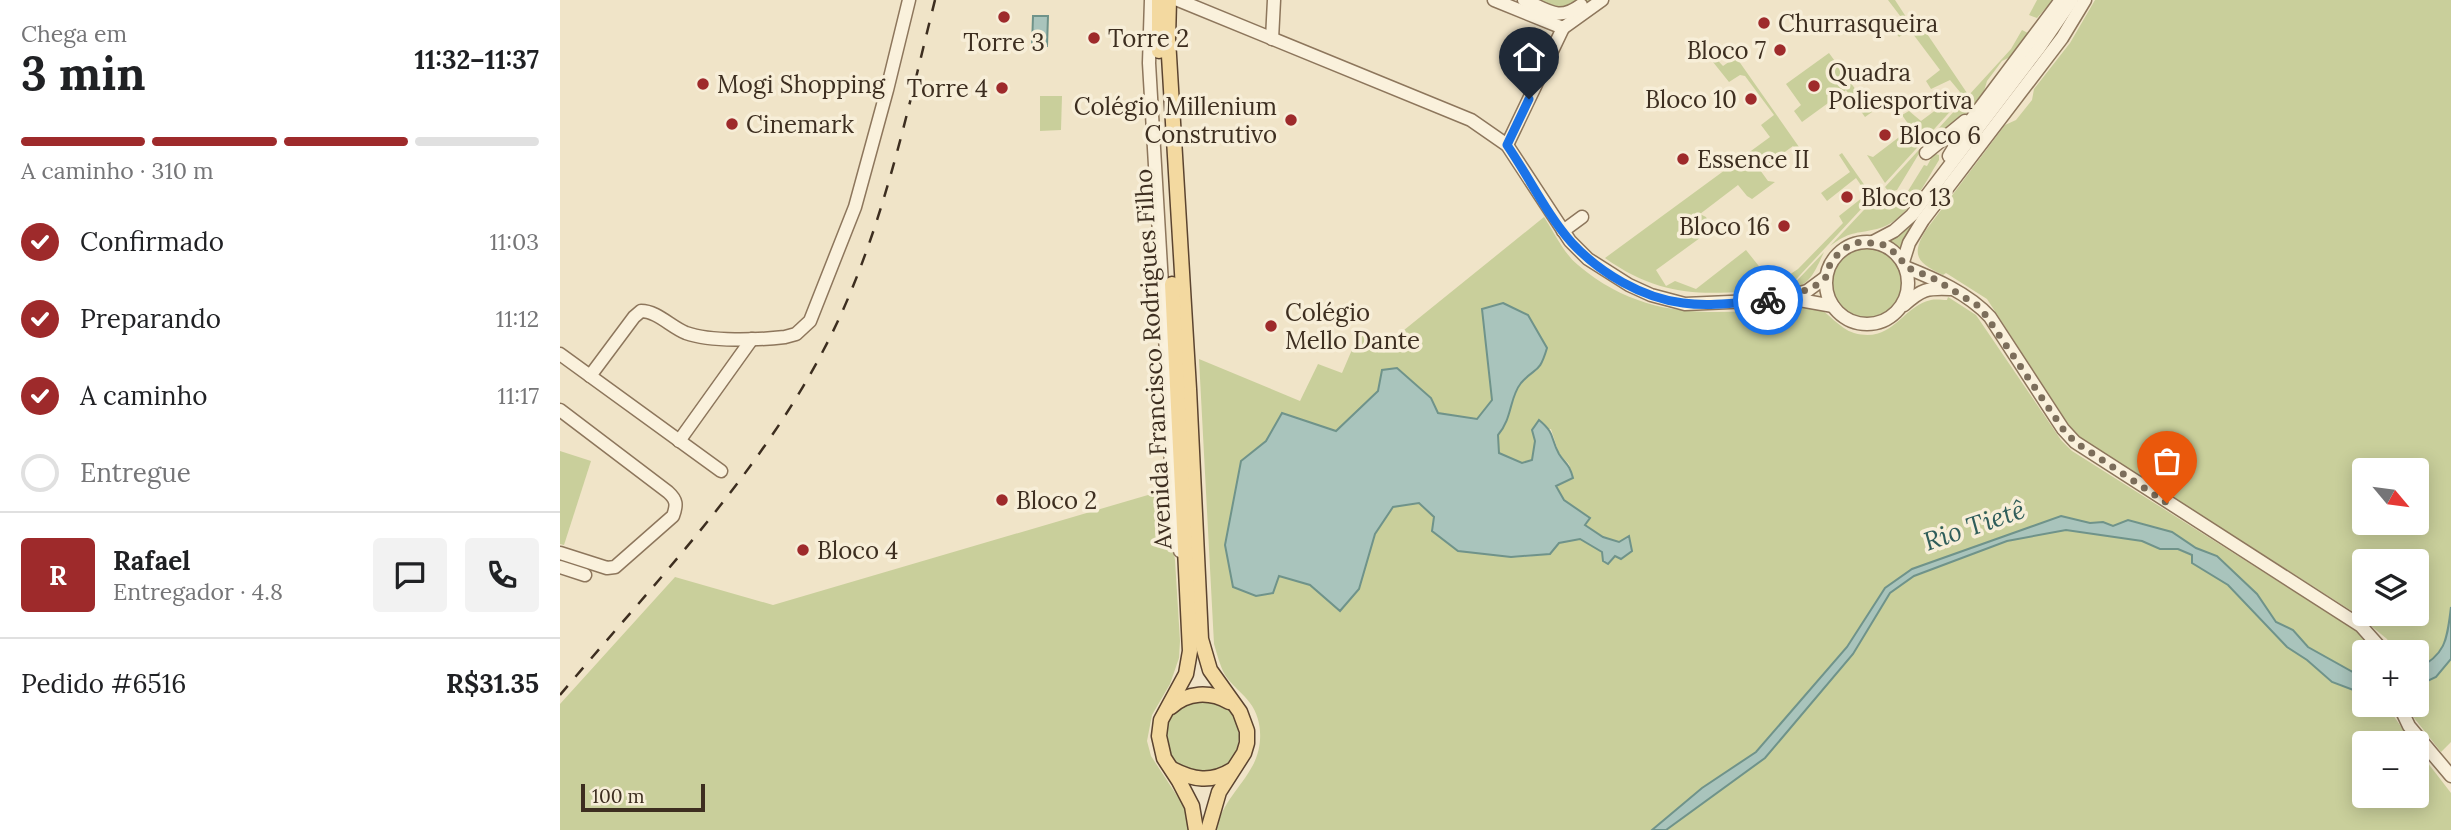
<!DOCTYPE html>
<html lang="pt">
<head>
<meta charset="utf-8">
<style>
  :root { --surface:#fff; --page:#f2f2f2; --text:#202124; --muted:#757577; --line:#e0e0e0; --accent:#9e2a2b }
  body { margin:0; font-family:Lora,serif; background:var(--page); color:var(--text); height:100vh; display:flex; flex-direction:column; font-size:26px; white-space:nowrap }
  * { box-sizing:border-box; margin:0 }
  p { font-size:23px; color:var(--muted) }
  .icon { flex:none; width:38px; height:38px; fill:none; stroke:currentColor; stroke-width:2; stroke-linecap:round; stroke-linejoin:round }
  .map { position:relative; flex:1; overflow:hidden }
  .side { display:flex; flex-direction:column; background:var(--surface); width:560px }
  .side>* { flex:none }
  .needle { width:46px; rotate:119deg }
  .tools { position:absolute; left:1792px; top:458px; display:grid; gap:14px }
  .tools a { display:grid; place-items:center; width:77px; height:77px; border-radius:7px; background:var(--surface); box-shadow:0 4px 18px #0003; font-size:35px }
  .scale { position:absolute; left:21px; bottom:18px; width:124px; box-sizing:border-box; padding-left:7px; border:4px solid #3d2e20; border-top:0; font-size:19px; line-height:24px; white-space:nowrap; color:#3d2e20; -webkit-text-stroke:5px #f7eed8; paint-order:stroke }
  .pin { position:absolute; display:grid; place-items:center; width:60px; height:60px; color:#fff; margin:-72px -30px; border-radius:50% 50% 50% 0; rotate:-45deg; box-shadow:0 0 7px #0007 }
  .pin .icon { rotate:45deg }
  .courier { position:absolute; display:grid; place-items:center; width:70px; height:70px; margin:-35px; border:5px solid #1a73e8; border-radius:50%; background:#fff; color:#222; box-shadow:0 2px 9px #0007 }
  .summary em { font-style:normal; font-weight:700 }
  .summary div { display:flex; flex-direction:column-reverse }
  .summary { display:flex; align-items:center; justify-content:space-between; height:119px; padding:0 21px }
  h1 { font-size:46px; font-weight:700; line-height:52px }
  .bar { display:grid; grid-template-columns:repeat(4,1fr); gap:10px 7px; align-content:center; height:84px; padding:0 21px }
  .bar i { height:9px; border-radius:5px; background:var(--line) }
  .bar .on { background:var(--accent) }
  .bar p { grid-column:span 4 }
  .line { display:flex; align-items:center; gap:18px; padding:0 21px; border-top:2px solid var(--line) }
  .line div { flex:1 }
  .round { display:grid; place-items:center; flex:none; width:74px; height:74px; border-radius:7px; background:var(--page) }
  ol { padding:0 21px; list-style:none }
  li { display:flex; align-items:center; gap:21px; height:77px }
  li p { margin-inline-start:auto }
  li .icon { padding:7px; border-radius:50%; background:var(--accent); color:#fff; stroke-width:4 }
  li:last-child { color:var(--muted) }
  li i { width:38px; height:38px; border:4px solid var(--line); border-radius:50% }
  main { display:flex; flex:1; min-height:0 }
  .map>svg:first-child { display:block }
  .green { fill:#c9cf9b; fill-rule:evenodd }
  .water { fill:#a9c4bc; stroke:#6f938a; stroke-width:2 }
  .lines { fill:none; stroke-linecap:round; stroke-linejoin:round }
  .minor-casing { stroke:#8d765c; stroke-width:15 }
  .major-casing { stroke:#5b4430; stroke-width:17 }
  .minor { stroke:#faf1dc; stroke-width:12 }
  .major { stroke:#f3d9a0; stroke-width:14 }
  .rail { stroke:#3d2e20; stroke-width:2.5; stroke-dasharray:12 12; stroke-linecap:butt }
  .done { stroke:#7c6e5b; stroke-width:7; stroke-dasharray:0 12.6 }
  .route { stroke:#1a73e8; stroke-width:9 }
  .poi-dot { fill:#9e2a2b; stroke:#f7eed8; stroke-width:2.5 }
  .labels { text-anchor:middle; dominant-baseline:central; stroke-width:7; stroke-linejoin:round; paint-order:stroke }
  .poi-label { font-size:24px; fill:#3d2e20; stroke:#f7eed8; text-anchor:start }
  .street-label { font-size:24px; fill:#3d2e20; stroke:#f7eed8 }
  .water-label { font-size:26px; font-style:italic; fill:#2f5d5a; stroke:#f7eed8 }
</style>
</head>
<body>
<main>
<section class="side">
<div class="summary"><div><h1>3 min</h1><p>Chega em</p></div><em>11:32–11:37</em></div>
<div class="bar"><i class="on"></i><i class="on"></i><i class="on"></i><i></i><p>A caminho · 310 m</p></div>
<ol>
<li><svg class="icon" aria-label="check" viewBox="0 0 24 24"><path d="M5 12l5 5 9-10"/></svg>Confirmado<p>11:03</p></li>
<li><svg class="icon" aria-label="check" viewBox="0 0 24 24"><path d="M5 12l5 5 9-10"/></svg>Preparando<p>11:12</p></li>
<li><svg class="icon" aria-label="check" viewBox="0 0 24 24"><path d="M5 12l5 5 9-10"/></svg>A caminho<p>11:17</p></li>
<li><i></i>Entregue</li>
</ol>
<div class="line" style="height:126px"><b class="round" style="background:var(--accent);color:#fff">R</b><div><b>Rafael</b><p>Entregador · 4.8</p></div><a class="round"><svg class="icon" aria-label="chat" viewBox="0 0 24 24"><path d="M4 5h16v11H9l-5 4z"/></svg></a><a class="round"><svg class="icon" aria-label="phone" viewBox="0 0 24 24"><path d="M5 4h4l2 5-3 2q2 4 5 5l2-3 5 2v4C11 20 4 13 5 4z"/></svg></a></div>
<div class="line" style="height:91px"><div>Pedido #6516</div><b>R$31.35</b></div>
</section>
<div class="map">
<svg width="1891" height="830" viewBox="0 0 1891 830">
  <rect width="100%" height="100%" fill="#f0e4c8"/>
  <g class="green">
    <polygon points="959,0 1033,0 1009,17"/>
    <polygon points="1328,0 1335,0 1350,23 1357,19 1407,93 1325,183 1307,155 1313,157 1351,128 1342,115 1349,111 1361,121 1400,92 1390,80 1371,89 1366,81 1380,70 1350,30 1339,37 1336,33 1347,25"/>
    <polygon points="1477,0 1493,0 1477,18 1469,15"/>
    <polygon points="1516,0 1500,35 1344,255 1323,240 1351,223 1498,32"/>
    <path d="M1535 0H1891V607C1887 639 1887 650 1858 669L1857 653H1835L1827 639 1798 615 1522 439 1509 425 1427 299 1386 273 1383 275C1358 263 1350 256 1366 230L1445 125 1456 120 1472 100 1474 89 1510 43ZM1804 471H1857V523H1804ZM1804 562H1857V614H1804Z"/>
    <polygon points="1462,30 1468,33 1450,57 1442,61 1427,81 1424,91 1410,110 1363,147 1337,190 1329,192 1325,187 1451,49"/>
    <path d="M1148 50 1163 66 1176 57 1246 157 1245 159 1233 146 1200 170 1208 181 1215 182 1192 199 1187 196 1178 185 1140 214 1146 217 1150 225 1155 227 1096 270 1106 286 1115 281 1136 289 1186 250 1214 285 1238 269 1283 223 1279 216 1307 194 1296 178 1267 201 1261 193 1290 172 1279 155 1282 153 1310 193 1313 191 1316 193 1229 287C1156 294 1108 303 1045 258L1210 137 1201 125 1214 115 1185 76 1180 75 1169 82 1145 52Z"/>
    <polygon points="1269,53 1312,112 1305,117 1286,90 1242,122 1234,111 1241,105 1226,84"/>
    <polygon points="480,96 502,96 501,130 480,131"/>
    <path d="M1376 154 1379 155V160C1364 184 1347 222 1317 229 1295 234 1290 231 1270 246L1318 195 1327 205 1340 204 1364 165 1367 166 1373 155Z"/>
    <path d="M984 217C994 232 1004 254 1018 265 1091 327 1166 312 1254 306 1269 312 1278 328 1294 333 1333 344 1342 306 1371 300 1376 299 1382 300 1387 300L1388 297 1416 315 1501 440 1512 451 1792 628 1805 638 1818 653H1804V676H1800L1748 647 1733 630 1716 622 1697 594 1657 556 1636 548 1612 532 1591 528 1553 526 1543 522 1530 523 1501 516 1352 569 1325 588 1287 647 1196 752 1142 788 1092 830H656C663 801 680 789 693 765 703 746 703 720 690 703 683 693 672 686 665 675 660 666 657 654 654 644L639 359 740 401 758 364 782 373 800 331 828 343ZM981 367C974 373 964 379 959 386 949 402 951 420 938 435L939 453 962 463 972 460 975 441 972 430 991 429 999 454 1009 464 1013 478 996 486 1004 500 1029 517 1025 524 1043 537 1059 542 1042 552 1020 539 999 543 990 554C978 555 964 558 952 557 924 556 880 522 859 503L834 507 815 534 799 589 779 610 750 585 719 576 681 461 706 441 722 413 776 431 818 391 822 370 871 398 878 413 917 419 932 400Z"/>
    <circle cx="1307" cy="282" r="38"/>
    <path d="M1264 252C1256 269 1250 287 1229 289Z"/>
    <polygon points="0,451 31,461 4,545 0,544"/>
    <polygon points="605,490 615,560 620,641 619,658 610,684 592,715 587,741 591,756 625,808 629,830 0,830 0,704 115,577 213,605"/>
    <polygon points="1506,530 1582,541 1600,549 1616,549 1632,555 1632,563 1668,585 1727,647 1804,694 1804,705 1830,705 1833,715 1853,744 1804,744 1804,796 1857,796 1857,749 1891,793 1891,830 1106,830 1205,758 1330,593 1354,576 1447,541"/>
    <polygon points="1891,659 1891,742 1881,752 1851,714 1847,705 1857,705 1857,686 1876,677"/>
    <circle cx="642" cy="736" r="37"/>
  </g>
  <g class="water">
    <polygon points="473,16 488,16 487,46 472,47"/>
    <path d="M943 303 968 315 987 348C979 375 976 366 961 383 949 398 953 417 938 435L939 453 962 463 972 460 975 441 972 430 979 420C996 434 990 438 999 454 1006 465 1009 463 1013 478L996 486 1004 500 1030 518 1025 525 1043 537 1059 542 1069 536 1072 551 1061 559 1055 556 1048 564 1043 561 1042 552 1020 539 999 543 990 554 951 557 898 551 872 531 874 517 859 503 833 507 815 534 799 589 780 611 750 585 719 576 713 593 696 596 673 587 665 545 681 461 706 441 722 413 776 431 818 391 822 370 837 368 871 398 878 413 917 419 932 400 922 309Z"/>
    <polygon points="1501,516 1530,523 1543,522 1553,526 1568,520 1612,532 1636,548 1657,556 1697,594 1716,622 1733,630 1748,647 1800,676 1804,676 1804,694 1772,682 1747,660 1727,647 1668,585 1632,563 1632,555 1618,549 1600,549 1582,541 1506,530 1447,541 1354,576 1330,593 1293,654 1205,758 1106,830 1092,830 1142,788 1196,752 1287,647 1325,588 1352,569"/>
    <path d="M1891 607V659L1876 677 1857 686V669C1887 654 1887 638 1891 607Z"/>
  </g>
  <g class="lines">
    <defs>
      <g id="minor">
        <polyline points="591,0 589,63 609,404 612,504 620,551"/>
        <polyline points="618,0 911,120 947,145 1010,241 1028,259 1069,285 1091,295 1125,304 1234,299 1273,306"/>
        <polyline points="934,0 1003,28 1042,0"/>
        <path d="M964 0C988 10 998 22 1021 5"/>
        <polyline points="712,39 714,0"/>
        <polyline points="947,145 1003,28"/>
        <polyline points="1366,153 1405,121"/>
        <polyline points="1389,156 1411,120 1501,0"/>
        <polyline points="1003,231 1022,217"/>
        <circle cx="1307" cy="283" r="41"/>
        <polyline points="1313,242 1334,231 1352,215 1479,48 1512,0"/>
        <polyline points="1343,262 1349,243 1363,220 1502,38 1525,0"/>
        <path d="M1345 267C1375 279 1408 293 1430 317L1503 429 1515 442 1801 626 1825 653"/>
        <polyline points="1231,296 1247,291 1266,277"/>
        <path d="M1344 305C1362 289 1367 288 1390 289"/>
        <polyline points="0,354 161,471"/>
        <path d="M30 376 74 317 81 311C97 311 111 327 126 333 151 342 198 340 225 337L236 334 250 321 295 207 327 90 349 0"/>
        <path d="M0 410 108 492C117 500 117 505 113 516L55 567 47 568 0 553"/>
        <polyline points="119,441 192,339"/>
        <polyline points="0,567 25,575"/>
        <polyline points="1839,705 1849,726 1891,776"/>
      </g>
      <g id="major">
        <polyline points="609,0 608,39 629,389 641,639 650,670 680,712 687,731 687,743 684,753 659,792 648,830"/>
        <polyline points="599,51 599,0"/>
        <polyline points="612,284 630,651 626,674 601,720 599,736 604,758 619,781 632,806 636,830"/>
        <path d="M611 707C627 692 650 691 669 702"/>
        <path d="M612 769C633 780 651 783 672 770"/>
      </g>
    </defs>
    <use href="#minor" class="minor-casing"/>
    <use href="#major" class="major-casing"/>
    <use href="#minor" class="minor"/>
    <use href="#major" class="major"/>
    <path class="rail" d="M0 695C105 570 225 449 289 296 329 201 350 100 375 0"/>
  </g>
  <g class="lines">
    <polyline class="done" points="1208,300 1239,293 1255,286 1266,277 1270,264 1278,254 1288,246 1300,242 1322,244 1338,255 1346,267 1373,278 1420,307 1503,429 1515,442 1607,503"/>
    <path class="route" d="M969 99 947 145C969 177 987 215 1012 243 1040 273 1082 298 1123 303 1151 307 1181 302 1208 300"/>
  </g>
  <g class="poi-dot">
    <circle cx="444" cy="17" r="7"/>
    <circle cx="1204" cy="23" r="7"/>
    <circle cx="534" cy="38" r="7"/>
    <circle cx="1220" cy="50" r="7"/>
    <circle cx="143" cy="84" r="7"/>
    <circle cx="1254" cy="86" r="7"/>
    <circle cx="442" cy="88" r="7"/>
    <circle cx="1191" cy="99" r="7"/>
    <circle cx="731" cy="120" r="7"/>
    <circle cx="172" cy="124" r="7"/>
    <circle cx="1325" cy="135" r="7"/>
    <circle cx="1123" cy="159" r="7"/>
    <circle cx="1287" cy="197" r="7"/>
    <circle cx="1224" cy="226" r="7"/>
    <circle cx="711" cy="326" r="7"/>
    <circle cx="442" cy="500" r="7"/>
    <circle cx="243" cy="550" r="7"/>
  </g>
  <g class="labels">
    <g class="poi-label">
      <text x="1218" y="23">Churrasqueira</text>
      <text x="548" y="38">Torre 2</text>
      <text x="444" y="42" text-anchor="middle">Torre 3</text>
      <text x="1206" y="50" text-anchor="end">Bloco 7</text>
      <text x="1268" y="72">Quadra<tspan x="1268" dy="28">Poliesportiva</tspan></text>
      <text x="157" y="84">Mogi Shopping</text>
      <text x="428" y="88" text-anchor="end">Torre 4</text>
      <text x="1177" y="99" text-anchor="end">Bloco 10</text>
      <text x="717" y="106" text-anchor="end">Colégio Millenium<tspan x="717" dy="28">Construtivo</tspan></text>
      <text x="186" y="124">Cinemark</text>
      <text x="1339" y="135">Bloco 6</text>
      <text x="1137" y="159">Essence II</text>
      <text x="1301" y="197">Bloco 13</text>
      <text x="1210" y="226" text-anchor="end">Bloco 16</text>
      <text x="725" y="312">Colégio<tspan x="725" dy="28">Mello Dante</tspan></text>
      <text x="456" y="500">Bloco 2</text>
      <text x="257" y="550">Bloco 4</text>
    </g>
    <g class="street-label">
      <text transform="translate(593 359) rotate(-93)">Avenida Francisco Rodrigues Filho</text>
    </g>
    <g class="water-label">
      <text transform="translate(1414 525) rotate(-19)">Rio Tietê</text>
    </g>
  </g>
</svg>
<div class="tools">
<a><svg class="needle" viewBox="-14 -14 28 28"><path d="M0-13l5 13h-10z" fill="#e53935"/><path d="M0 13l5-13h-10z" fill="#757577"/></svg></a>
<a><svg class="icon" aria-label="layers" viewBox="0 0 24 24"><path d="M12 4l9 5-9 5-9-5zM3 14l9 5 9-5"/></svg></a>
<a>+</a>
<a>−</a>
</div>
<div class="scale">100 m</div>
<div class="pin" style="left:1607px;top:503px;background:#ea580c"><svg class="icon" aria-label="bag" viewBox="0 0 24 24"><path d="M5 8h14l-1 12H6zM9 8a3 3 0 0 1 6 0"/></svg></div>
<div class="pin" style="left:969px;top:99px;background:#1f2937"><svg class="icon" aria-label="home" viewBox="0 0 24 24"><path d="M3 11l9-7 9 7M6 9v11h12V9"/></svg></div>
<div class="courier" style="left:1208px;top:300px"><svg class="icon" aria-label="bike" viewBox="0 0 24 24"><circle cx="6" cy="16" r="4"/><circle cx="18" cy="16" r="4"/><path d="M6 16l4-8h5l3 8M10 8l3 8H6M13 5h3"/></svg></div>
</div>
</main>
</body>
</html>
